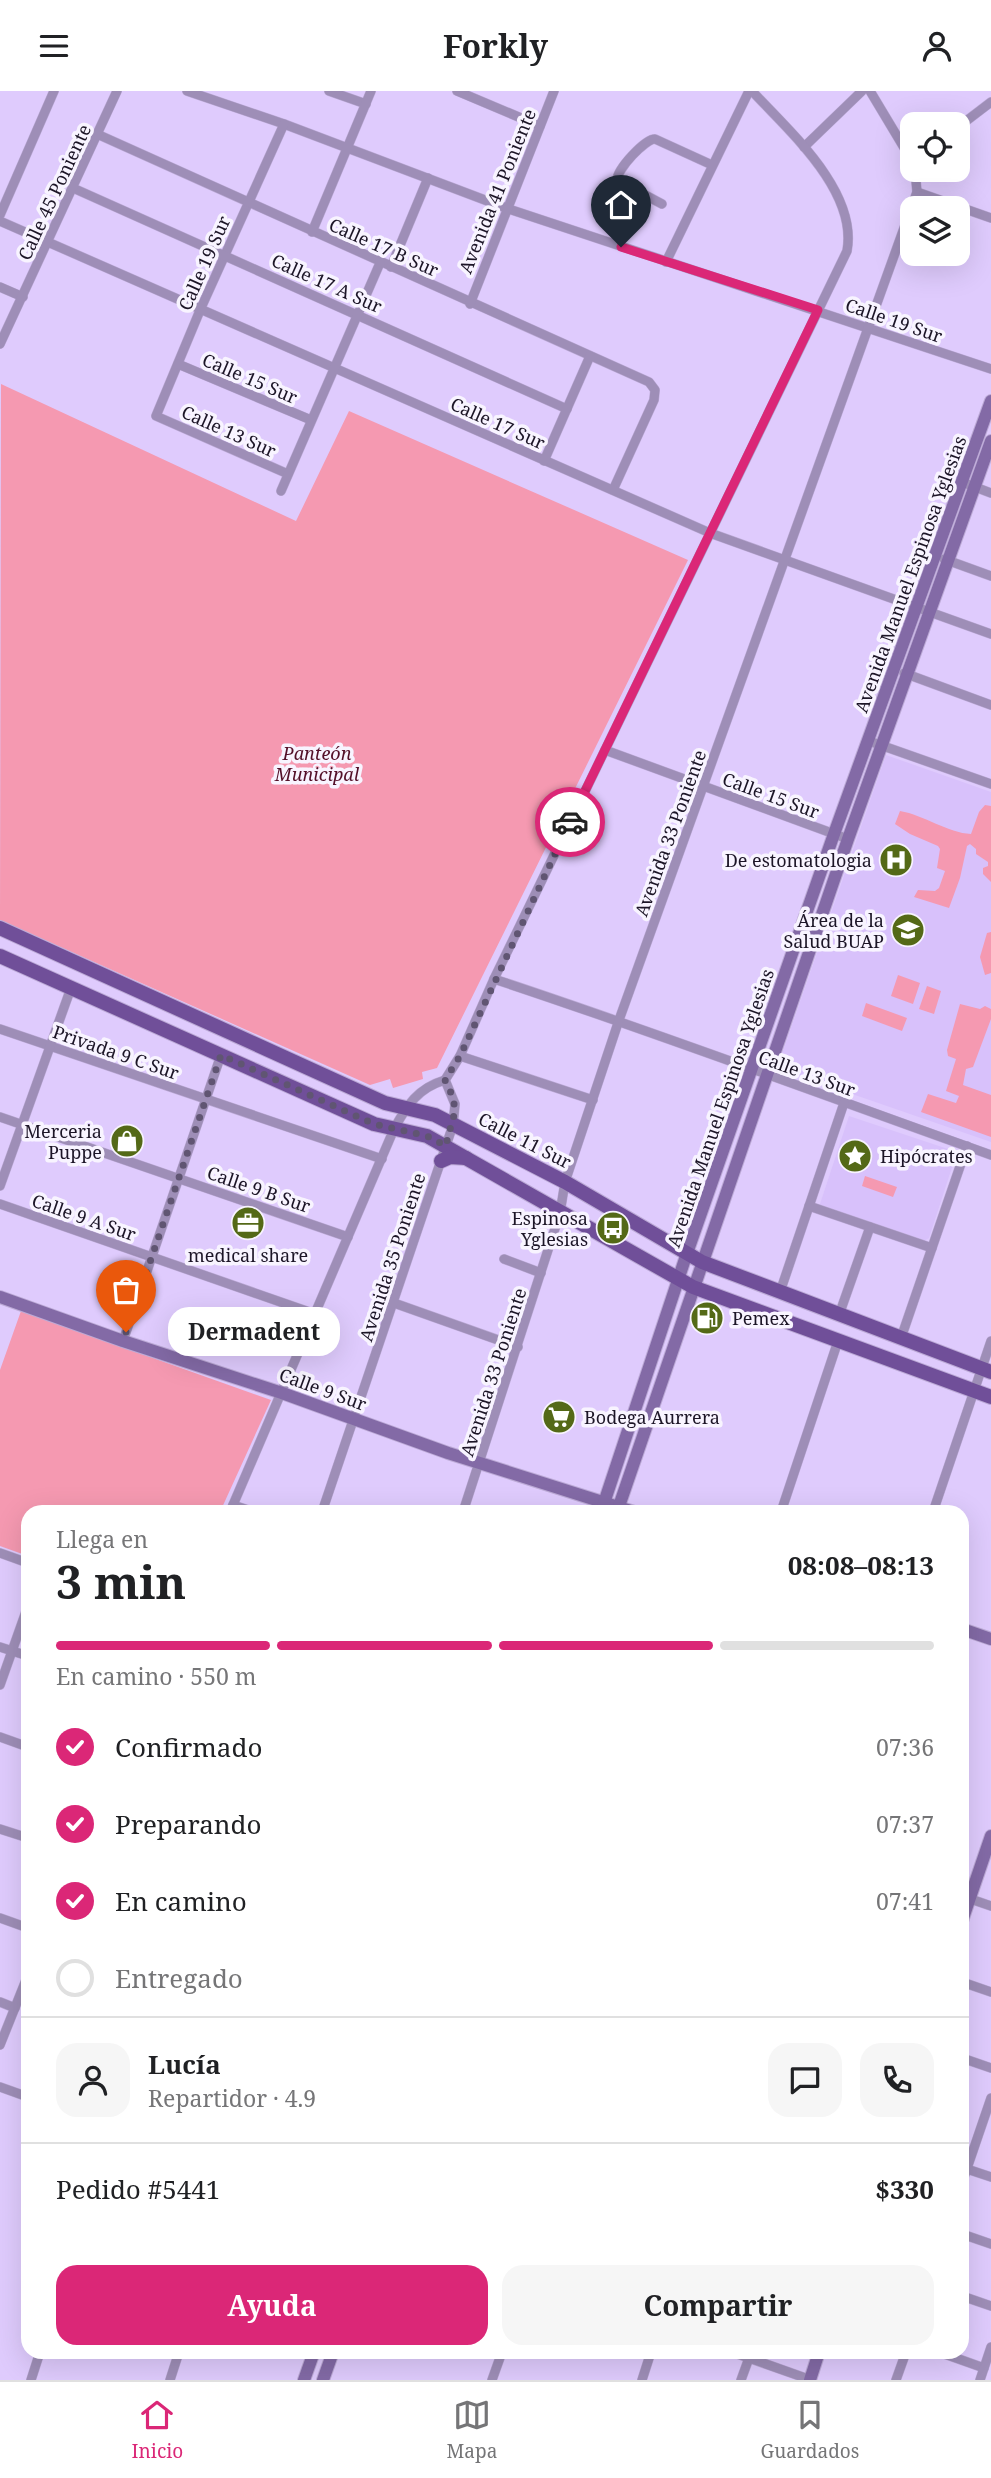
<!DOCTYPE html>
<html lang="es">
<head>
<meta charset="utf-8">
<style>
  :root { --surface:#fff; --page:#f6f6f6; --text:#202124; --muted:#757577; --line:#e0e0e0; --accent:#db2777 }
  body { margin:0; font-family:"Noto Serif",serif; background:var(--page); color:var(--text); height:100vh; display:flex; flex-direction:column; font-size:26px; white-space:nowrap }
  * { box-sizing:border-box; margin:0 }
  p { font-size:23px; color:var(--muted) }
  .icon { flex:none; width:38px; height:38px; fill:none; stroke:currentColor; stroke-width:2; stroke-linecap:round; stroke-linejoin:round }
  .map { position:relative; flex:1; overflow:hidden }
  .panel { position:absolute; left:21px; top:1414px; width:948px; height:854px; display:flex; flex-direction:column; background:var(--surface); border-radius:21px; box-shadow:0 7px 28px #0002 }
  .panel>* { flex:none }
  .fabs { position:absolute; left:900px; top:21px; display:grid; gap:14px }
  .fabs a { display:grid; place-items:center; width:70px; height:70px; border-radius:14px; background:var(--surface); box-shadow:0 7px 28px #0002; font-size:35px }
  .pin { position:absolute; display:grid; place-items:center; width:60px; height:60px; color:#fff; margin:-72px -30px; border-radius:50% 50% 50% 0; rotate:-45deg; box-shadow:0 0 7px #0007 }
  .pin .icon { rotate:45deg }
  .courier { position:absolute; display:grid; place-items:center; width:70px; height:70px; margin:-35px; border:5px solid #db2777; border-radius:50%; background:#fff; color:#222; box-shadow:0 2px 9px #0007 }
  .bubble { position:absolute; height:49px; border-radius:21px; background:var(--surface); box-shadow:0 7px 28px #0002; font-size:23px; font-weight:700; line-height:49px; text-align:center }
  .head em { font-style:normal; font-weight:700 }
  .head div { display:flex; flex-direction:column-reverse }
  .head { display:flex; align-items:center; justify-content:space-between; height:119px; padding:0 35px }
  h1 { font-size:46px; font-weight:700; line-height:52px }
  .bar { display:grid; grid-template-columns:repeat(4,1fr); gap:10px 7px; align-content:center; height:84px; padding:0 35px }
  .bar i { height:9px; border-radius:5px; background:var(--line) }
  .bar .current { background:var(--accent) }
  .bar p { grid-column:span 4 }
  .line { display:flex; align-items:center; gap:18px; padding:0 35px; border-top:2px solid var(--line) }
  .line div { flex:1 }
  .round { display:grid; place-items:center; flex:none; width:74px; height:74px; border-radius:21px; background:var(--page) }
  ol { padding:0 35px; list-style:none }
  li { display:flex; align-items:center; gap:21px; height:77px }
  li p { margin-inline-start:auto }
  li .icon { padding:7px; border-radius:50%; background:var(--accent); color:#fff; stroke-width:4 }
  li:last-child { color:var(--muted) }
  li i { width:38px; height:38px; border:4px solid var(--line); border-radius:50% }
  .action { display:flex; gap:14px; margin-top:auto; padding:14px 35px }
  .action a { flex:1; height:80px; border-radius:21px; background:var(--accent); color:#fff; font-size:28px; font-weight:700; line-height:80px; text-align:center }
  .action a+a { background:var(--page); color:var(--text) }
  header { display:flex; justify-content:space-between; align-items:center; height:91px; padding:0 35px; background:var(--surface); font-size:32px; font-weight:700 }
  .menu { display:flex; justify-content:space-around; align-items:center; height:98px; border-top:2px solid var(--line); background:var(--surface); font-size:19px; color:var(--muted) }
  .menu a { display:grid; justify-items:center; gap:4px }
  .menu .current { color:var(--accent) }
  .map>svg:first-child { display:block }
  .built { fill:#d8c1fb }
  .green { fill:#f599b1 }
  .lines { fill:none; stroke-linecap:round; stroke-linejoin:round }
  .street-casing { stroke:#bcaad6; stroke-width:10 }
  .secondary-casing { stroke:#bcaad6; stroke-width:14 }
  .primary-casing { stroke:#bcaad6; stroke-width:16 }
  .street { stroke:#9e8eb7; stroke-width:9 }
  .secondary { stroke:#836aa6; stroke-width:12 }
  .primary { stroke:#704f99; stroke-width:14 }
  .done { stroke:#605572; stroke-width:7; stroke-dasharray:0 12.6 }
  .route { stroke:#db2777; stroke-width:9 }
  .labels { text-anchor:middle; dominant-baseline:central; stroke-width:7; stroke-linejoin:round; paint-order:stroke }
  .street-label { font-size:18px; fill:#1c1527; stroke:#f8f4ff }
  .park-label { font-size:18px; font-style:italic; fill:#530f28; stroke:#f8f4ff }
  .poi-label { font-size:18px; fill:#1c1527; stroke:#f8f4ff; text-anchor:end }
</style>
</head>
<body>
<header><svg class="icon" aria-label="menu" viewBox="0 0 24 24"><path d="M4 6h16M4 12h16M4 18h16"/></svg>Forkly<svg class="icon" aria-label="person" viewBox="0 0 24 24"><circle cx="12" cy="8" r="4"/><path d="M4 21q1-7 8-7t8 7"/></svg></header>
<div class="map">
<svg width="991" height="2289" viewBox="0 0 991 2289">
  <rect width="100%" height="100%" fill="#dfcbfd"/>
  <g class="built">
    <polygon points="886,664 991,701 991,1051 777,977"/>
    <polygon points="849,1025 957,1061 929,1147 922,1151 819,1116"/>
  </g>
  <g class="green">
    <polygon points="1,293 296,430 349,320 688,469 437,977 422,981 423,988 393,997 390,988 370,994 0,829"/>
    <path d="M985 714 991 715V791L983 783V777L988 775V771L976 763V758L970 753 967 755 960 787 949 817 914 806 918 799 935 800 939 797 945 780 937 777 940 758 938 755 910 743 895 733 900 720C924 724 948 742 971 743L979 721Z"/>
    <polygon points="991,841 991,882 985,884 980,866 987,842"/>
    <polygon points="898,884 920,892 913,913 891,905"/>
    <polygon points="927,895 941,900 934,923 919,918"/>
    <polygon points="866,912 907,927 902,940 862,925"/>
    <polygon points="960,913 980,918 985,915 991,918 991,928 973,976 966,978 963,994 991,1004 991,1046 921,1021 928,1003 956,1012 959,1005 946,1000 956,968 948,965 947,959"/>
    <polygon points="865,1085 897,1096 893,1106 862,1095"/>
    <polygon points="21,1220 271,1309 220,1421 28,1421 28,1465 0,1455 0,1279"/>
  </g>
  <g class="lines">
    <defs>
      <g id="street">
        <polyline points="187,0 284,33 506,117 991,278"/>
        <polyline points="329,0 366,13"/>
        <polyline points="457,0 540,35"/>
        <polyline points="870,0 912,70"/>
        <polyline points="284,33 201,217 156,325 288,383"/>
        <polyline points="957,37 991,11"/>
        <polyline points="97,43 649,291 655,299 654,309 613,399"/>
        <polyline points="804,56 862,0"/>
        <polyline points="73,97 567,318"/>
        <polyline points="917,101 991,127"/>
        <path d="M662 113 617 89C617 78 645 48 655 48L712 74"/>
        <polyline points="0,124 54,0"/>
        <polyline points="0,130 710,442 991,543"/>
        <polyline points="312,141 371,0"/>
        <polyline points="666,171 749,0"/>
        <polyline points="391,176 428,87"/>
        <polyline points="0,196 23,206"/>
        <polyline points="470,213 554,0"/>
        <polyline points="0,253 117,0"/>
        <polyline points="178,273 311,329"/>
        <polyline points="544,370 590,265"/>
        <polyline points="962,391 991,402"/>
        <polyline points="281,400 380,172"/>
        <polyline points="944,468 991,485"/>
        <polyline points="904,582 991,614"/>
        <polyline points="869,650 991,693"/>
        <polyline points="605,659 848,748"/>
        <path d="M494 888C661 943 825 1005 991 1064"/>
        <polyline points="0,938 382,1068"/>
        <polyline points="460,965 593,1009"/>
        <path d="M445 989 460 965 494 888 847 160C858 100 789 40 752 0"/>
        <polyline points="0,1026 348,1146"/>
        <polyline points="0,1095 71,897"/>
        <polyline points="0,1113 315,1223"/>
        <polyline points="809,1115 932,1157"/>
        <polyline points="504,1168 541,1182"/>
        <polyline points="780,1201 844,1012"/>
        <polyline points="394,1212 518,1256"/>
        <polyline points="839,1224 870,1136"/>
        <polyline points="901,1247 967,1055"/>
        <polyline points="123,1250 221,964"/>
        <polyline points="233,1414 254,1421"/>
        <path d="M230 1421 394 1038C407 1014 418 997 445 989"/>
        <polyline points="322,1421 453,1034 455,1013 445,989"/>
        <polyline points="463,1421 560,1122 565,1091 619,929 917,101 915,79"/>
        <polyline points="781,1421 838,1250"/>
        <polyline points="933,1421 991,1250"/>
        <polyline points="0,1462 28,1472"/>
        <polyline points="0,1556 28,1565"/>
        <polyline points="0,1594 28,1515"/>
        <polyline points="0,1646 28,1656"/>
        <polyline points="0,1738 28,1747"/>
        <polyline points="962,1805 991,1815"/>
        <polyline points="0,1827 28,1837"/>
        <polyline points="962,1891 991,1901"/>
        <polyline points="0,1911 15,1917"/>
        <polyline points="0,1954 28,1884"/>
        <polyline points="962,1967 991,1977"/>
        <polyline points="0,1996 28,2006"/>
        <polyline points="964,2077 991,2086"/>
        <polyline points="962,2092 991,2007"/>
        <polyline points="962,2143 991,2153"/>
        <polyline points="962,2205 991,2215"/>
        <polyline points="732,2261 811,2289"/>
        <polyline points="939,2261 984,2277"/>
        <polyline points="31,2289 40,2261"/>
        <polyline points="170,2289 179,2261"/>
        <polyline points="492,2289 502,2261"/>
        <polyline points="642,2289 651,2261"/>
        <polyline points="741,2289 749,2267"/>
        <polyline points="896,2289 906,2261"/>
        <polyline points="980,2289 991,2256"/>
      </g>
      <g id="secondary">
        <polyline points="0,1206 123,1250 282,1302 448,1362 634,1421"/>
        <polyline points="601,1421 687,1162 834,743 991,310"/>
        <polyline points="617,1421 848,748 991,350"/>
        <polyline points="962,1538 991,1548"/>
        <polyline points="962,1830 991,1745"/>
        <polyline points="304,2289 314,2261"/>
        <polyline points="323,2289 333,2261"/>
        <polyline points="810,2289 819,2261"/>
      </g>
      <g id="primary">
        <polyline points="0,837 385,1012 435,1024 565,1091 702,1171 991,1281"/>
        <polyline points="0,865 374,1033 427,1045 693,1196 991,1306"/>
        <polyline points="441,1070 450,1066 466,1067"/>
      </g>
    </defs>
    <use href="#street" class="street-casing"/>
    <use href="#secondary" class="secondary-casing"/>
    <use href="#primary" class="primary-casing"/>
    <use href="#street" class="street"/>
    <use href="#secondary" class="secondary"/>
    <use href="#primary" class="primary"/>
  </g>
  <g class="lines">
    <path class="done" d="M126 1241 221 964 374 1033 427 1045 446 1055C452 1023 462 1022 445 989L460 965 570 731"/>
    <polyline class="route" points="570,731 818,219 621,156"/>
  </g>
  <defs>
    <symbol id="hospital-disc" viewBox="-11 -11 22 22"><circle r="9.5" fill="#546917" stroke="#f8f4ff"/><path d="M-5-5h3v3.5h4V-5h3V5h-3V1.5h-4V5h-3Z" fill="#fff"/></symbol>
    <symbol id="university-disc" viewBox="-11 -11 22 22"><circle r="9.5" fill="#546917" stroke="#f8f4ff"/><path d="M0-5L7-2L0 1L-7-2ZM-4 1L0 2.5L4 1V4Q0 6-4 4Z" fill="#fff"/></symbol>
    <symbol id="shop-disc" viewBox="-11 -11 22 22"><circle r="9.5" fill="#546917" stroke="#f8f4ff"/><path d="M-5-2.5h2.3a2.7 3.5 0 0 1 5.4 0H5L5.5 6h-11ZM-1.5-2.5h3a1.5 2.3 0 0 0-3 0Z" fill="#fff"/></symbol>
    <symbol id="sight-disc" viewBox="-11 -11 22 22"><circle r="9.5" fill="#546917" stroke="#f8f4ff"/><path d="M0-6L1.8-2.2L6-1.7L2.9 1.2L3.7 5.4L0 3.3L-3.7 5.4L-2.9 1.2L-6-1.7L-1.8-2.2Z" fill="#fff"/></symbol>
    <symbol id="office-disc" viewBox="-11 -11 22 22"><circle r="9.5" fill="#546917" stroke="#f8f4ff"/><path d="M-6-3h4V-5.5h4V-3h4V5H-6ZM-1-4.5V-3h2v-1.5ZM-6 0V1H6V0Z" fill="#fff"/></symbol>
    <symbol id="bus-disc" viewBox="-11 -11 22 22"><circle r="9.5" fill="#546917" stroke="#f8f4ff"/><path d="M-5-6H5V4H4V6H2V4H-2V6H-4V4H-5ZM-3.5-4V0h7V-4ZM-3.5 1.2v1.5H-2V1.2ZM2 1.2v1.5H3.5V1.2Z" fill="#fff"/></symbol>
    <symbol id="fuel-disc" viewBox="-11 -11 22 22"><circle r="9.5" fill="#546917" stroke="#f8f4ff"/><path d="M-5.5-6h7V0h2V4h1.3V-2.5L3-4.5l.8-.8L6-3V5H2.5V1h-1V6h-7ZM-4.2-4.7v3.2H.2V-4.7Z" fill="#fff"/></symbol>
    <symbol id="supermarket-disc" viewBox="-11 -11 22 22"><circle r="9.5" fill="#546917" stroke="#f8f4ff"/><path d="M-6-5.5h2.5l.6 2H6L4.5 2H-2.5L-4.4-4H-6ZM-1.5 3.2a1.3 1.3 0 1 0 .1 0ZM3 3.2a1.3 1.3 0 1 0 .1 0Z" fill="#fff"/></symbol>
  </defs>
  <g fill-rule="evenodd">
    <use href="#hospital-disc" x="877" y="750" width="38" height="38"/>
    <use href="#university-disc" x="889" y="820" width="38" height="38"/>
    <use href="#shop-disc" x="108" y="1031" width="38" height="38"/>
    <use href="#sight-disc" x="836" y="1046" width="38" height="38"/>
    <use href="#office-disc" x="229" y="1113" width="38" height="38"/>
    <use href="#bus-disc" x="594" y="1118" width="38" height="38"/>
    <use href="#fuel-disc" x="688" y="1208" width="38" height="38"/>
    <use href="#supermarket-disc" x="540" y="1307" width="38" height="38"/>
  </g>
  <g class="labels">
    <g class="street-label">
      <text transform="translate(497 100) rotate(-68)">Avenida 41 Poniente</text>
      <text transform="translate(54 101) rotate(-65)">Calle 45 Poniente</text>
      <text transform="translate(384 156) rotate(24)">Calle 17 B Sur</text>
      <text transform="translate(204 172) rotate(-66)">Calle 19 Sur</text>
      <text transform="translate(327 192) rotate(24)">Calle 17 A Sur</text>
      <text transform="translate(894 229) rotate(19)">Calle 19 Sur</text>
      <text transform="translate(250 287) rotate(23)">Calle 15 Sur</text>
      <text transform="translate(498 332) rotate(24)">Calle 17 Sur</text>
      <text transform="translate(229 340) rotate(24)">Calle 13 Sur</text>
      <text transform="translate(910 483) rotate(-70)">Avenida Manuel Espinosa Yglesias</text>
      <text transform="translate(771 704) rotate(20)">Calle 15 Sur</text>
      <text transform="translate(670 742) rotate(-70)">Avenida 33 Poniente</text>
      <text transform="translate(116 961) rotate(19)">Privada 9 C Sur</text>
      <text transform="translate(807 982) rotate(20)">Calle 13 Sur</text>
      <text transform="translate(720 1017) rotate(-71)">Avenida Manuel Espinosa Yglesias</text>
      <text transform="translate(525 1049) rotate(27)">Calle 11 Sur</text>
      <text transform="translate(259 1098) rotate(19)">Calle 9 B Sur</text>
      <text transform="translate(84 1126) rotate(19)">Calle 9 A Sur</text>
      <text transform="translate(392 1166) rotate(-72)">Avenida 35 Poniente</text>
      <text transform="translate(493 1281) rotate(-72)">Avenida 33 Poniente</text>
      <text transform="translate(323 1298) rotate(20)">Calle 9 Sur</text>
    </g>
    <g class="park-label">
      <text x="317" y="662">Panteón<tspan x="317" dy="21">Municipal</tspan></text>
    </g>
    <g class="poi-label">
      <text x="872" y="769">De estomatologia</text>
      <text x="884" y="829">Área de la<tspan x="884" dy="21">Salud BUAP</tspan></text>
      <text x="102" y="1040">Merceria<tspan x="102" dy="21">Puppe</tspan></text>
      <text x="880" y="1065" text-anchor="start">Hipócrates</text>
      <text x="588" y="1127">Espinosa<tspan x="588" dy="21">Yglesias</tspan></text>
      <text x="248" y="1164" text-anchor="middle">medical share</text>
      <text x="732" y="1227" text-anchor="start">Pemex</text>
      <text x="584" y="1326" text-anchor="start">Bodega Aurrera</text>
    </g>
  </g>
</svg>
<div class="fabs">
<a><svg class="icon" aria-label="locate" viewBox="0 0 24 24"><circle cx="12" cy="12" r="6"/><path d="M12 2v4M12 18v4M2 12h4M18 12h4"/></svg></a>
<a><svg class="icon" aria-label="layers" viewBox="0 0 24 24"><path d="M12 4l9 5-9 5-9-5zM3 14l9 5 9-5"/></svg></a>
</div>
<div class="pin" style="left:126px;top:1241px;background:#ea580c"><svg class="icon" aria-label="bag" viewBox="0 0 24 24"><path d="M5 8h14l-1 12H6zM9 8a3 3 0 0 1 6 0"/></svg></div>
<div class="pin" style="left:621px;top:156px;background:#1f2937"><svg class="icon" aria-label="home" viewBox="0 0 24 24"><path d="M3 11l9-7 9 7M6 9v11h12V9"/></svg></div>
<div class="courier" style="left:570px;top:731px"><svg class="icon" aria-label="car" viewBox="0 0 24 24"><path d="M5 17H2v-5l4-1 3-4h7l3 4 3 1v5h-3M9 17h6M6 11h13"/><circle cx="7" cy="17" r="2"/><circle cx="17" cy="17" r="2"/></svg></div>
<div class="bubble" style="left:168px;top:1216px;width:172px">Dermadent</div>
<section class="panel">
<div class="head"><div><h1>3 min</h1><p>Llega en</p></div><em>08:08–08:13</em></div>
<div class="bar"><i class="current"></i><i class="current"></i><i class="current"></i><i></i><p>En camino · 550 m</p></div>
<ol>
<li><svg class="icon" aria-label="check" viewBox="0 0 24 24"><path d="M5 12l5 5 9-10"/></svg>Confirmado<p>07:36</p></li>
<li><svg class="icon" aria-label="check" viewBox="0 0 24 24"><path d="M5 12l5 5 9-10"/></svg>Preparando<p>07:37</p></li>
<li><svg class="icon" aria-label="check" viewBox="0 0 24 24"><path d="M5 12l5 5 9-10"/></svg>En camino<p>07:41</p></li>
<li><i></i>Entregado</li>
</ol>
<div class="line" style="height:126px"><a class="round"><svg class="icon" aria-label="person" viewBox="0 0 24 24"><circle cx="12" cy="8" r="4"/><path d="M4 21q1-7 8-7t8 7"/></svg></a><div><b>Lucía</b><p>Repartidor · 4.9</p></div><a class="round"><svg class="icon" aria-label="chat" viewBox="0 0 24 24"><path d="M4 5h16v11H9l-5 4z"/></svg></a><a class="round"><svg class="icon" aria-label="phone" viewBox="0 0 24 24"><path d="M5 4h4l2 5-3 2q2 4 5 5l2-3 5 2v4C11 20 4 13 5 4z"/></svg></a></div>
<div class="line" style="height:91px"><div>Pedido #5441</div><b>$330</b></div>
<div class="action"><a>Ayuda</a><a>Compartir</a></div>
</section>
</div>
<nav class="menu">
<a class="current"><svg class="icon" aria-label="home" viewBox="0 0 24 24"><path d="M3 11l9-7 9 7M6 9v11h12V9"/></svg>Inicio</a>
<a><svg class="icon" aria-label="map" viewBox="0 0 24 24"><path d="M3 6l6-2 6 2 6-2v14l-6 2-6-2-6 2zM9 4v14M15 6v14"/></svg>Mapa</a>
<a><svg class="icon" aria-label="saved" viewBox="0 0 24 24"><path d="M7 4h10v16l-5-4-5 4z"/></svg>Guardados</a>
</nav>
</body>
</html>
